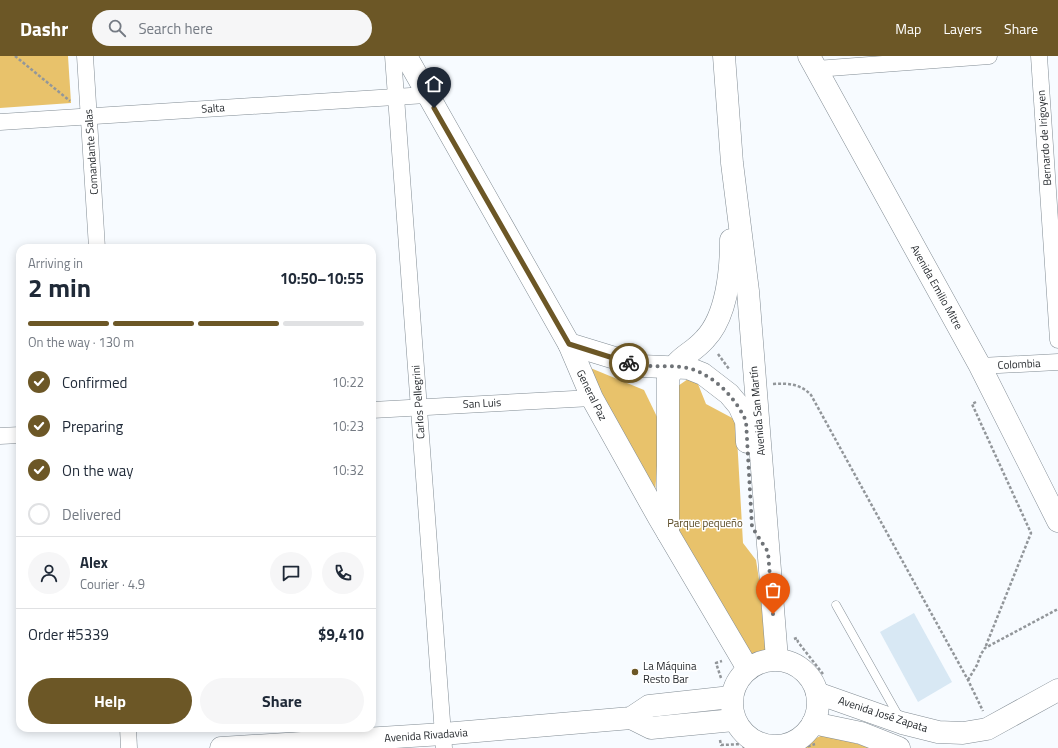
<!DOCTYPE html>
<html lang="en">
<head>
<meta charset="utf-8">
<style>
  :root { --surface:#fff; --page:#f6f6f7; --text:#1f2937; --muted:#747a83; --line:#e0e1e3; --accent:#6c5726 }
  body { margin:0; font-family:"Titillium Web",sans-serif; background:var(--page); color:var(--text); height:100vh; display:flex; flex-direction:column; font-size:15px; white-space:nowrap }
  * { box-sizing:border-box; margin:0 }
  p { font-size:13px; color:var(--muted) }
  .icon { flex:none; width:22px; height:22px; fill:none; stroke:currentColor; stroke-width:2; stroke-linecap:round; stroke-linejoin:round }
  .map { position:relative; flex:1; overflow:hidden }
  .sheet { position:absolute; left:16px; top:188px; width:360px; height:488px; display:flex; flex-direction:column; background:var(--surface); border-radius:12px; box-shadow:0 2px 10px #0003 }
  .sheet>* { flex:none }
  .pin { position:absolute; display:grid; place-items:center; width:34px; height:34px; color:#fff; margin:-41px -17px; border-radius:50% 50% 50% 0; rotate:-45deg; box-shadow:0 0 4px #0007 }
  .pin .icon { rotate:45deg }
  .courier { position:absolute; display:grid; place-items:center; width:40px; height:40px; margin:-20px; border:3px solid #6c5726; border-radius:50%; background:#fff; color:#222; box-shadow:0 1px 5px #0007 }
  .summary em { font-style:normal; font-weight:700 }
  .summary div { display:flex; flex-direction:column-reverse }
  .summary { display:flex; align-items:center; justify-content:space-between; height:68px; padding:0 12px }
  h1 { font-size:26px; font-weight:700; line-height:30px }
  .bar { display:grid; grid-template-columns:repeat(4,1fr); gap:6px 4px; align-content:center; height:48px; padding:0 12px }
  .bar i { height:5px; border-radius:3px; background:var(--line) }
  .bar .selected { background:var(--accent) }
  .bar p { grid-column:span 4 }
  .line { display:flex; align-items:center; gap:10px; padding:0 12px; border-top:1px solid var(--line) }
  .line div { flex:1 }
  .round { display:grid; place-items:center; flex:none; width:42px; height:42px; border-radius:21px; background:var(--page) }
  ol { padding:0 12px; list-style:none }
  li { display:flex; align-items:center; gap:12px; height:44px }
  li p { margin-inline-start:auto }
  li .icon { padding:4px; border-radius:50%; background:var(--accent); color:#fff; stroke-width:4 }
  li:last-child { color:var(--muted) }
  li i { width:22px; height:22px; border:2px solid var(--line); border-radius:50% }
  .button { display:flex; gap:8px; margin-top:auto; padding:8px 12px }
  .button a { flex:1; height:46px; border-radius:24px; background:var(--accent); color:#fff; font-size:16px; font-weight:700; line-height:46px; text-align:center }
  .button a+a { background:var(--page); color:var(--text) }
  header { display:flex; align-items:center; gap:24px; box-sizing:border-box; height:56px; padding:0 20px; background:var(--accent); color:#fff }
  header strong { font-size:19px }
  nav { display:flex; gap:22px; margin-inline-start:auto; font-size:14px }
  .search { width:280px; height:36px; background:var(--page); display:flex; align-items:center; gap:10px; box-sizing:border-box; padding:0 14px; border-radius:22px; color:var(--muted); font-size:15px }
  .map>svg:first-child { display:block }
  .green { fill:#e8c26b }
  .building { fill:#d8e8f4 }
  .lines { fill:none; stroke-linecap:round; stroke-linejoin:round }
  .lane-casing { stroke:#828c94; stroke-width:9 }
  .street-casing { stroke:#828c94; stroke-width:17 }
  .secondary-casing { stroke:#828c94; stroke-width:23 }
  .path { stroke:#92969a; stroke-width:2.5; stroke-dasharray:3 2; stroke-linecap:butt }
  .lane { stroke:#fff; stroke-width:8 }
  .street { stroke:#fff; stroke-width:16 }
  .secondary { stroke:#fff; stroke-width:22 }
  .done { stroke:#6f7377; stroke-width:4; stroke-dasharray:0 7.2 }
  .route { stroke:#6c5726; stroke-width:5 }
  .poi-dot { fill:#6c5726; stroke:#fff; stroke-width:1.5 }
  .labels { text-anchor:middle; dominant-baseline:central; stroke-width:3; stroke-linejoin:round; paint-order:stroke }
  .street-label { font-size:11px; fill:#262a2e; stroke:#fff }
  .park-label { font-size:11px; fill:#574721; stroke:#fff }
  .poi-label { font-size:11px; fill:#262a2e; stroke:#fff; text-anchor:start }
</style>
</head>
<body>
<header>
<strong>Dashr</strong>
<div class="search"><svg class="icon" aria-label="search" viewBox="0 0 24 24"><circle cx="10" cy="10" r="6"/><path d="M15 15l6 6"/></svg>Search here</div>
<nav><a>Map</a><a>Layers</a><a>Share</a></nav>
</header>
<div class="map">
<svg width="1058" height="692" viewBox="0 0 1058 692">
  <rect width="100%" height="100%" fill="#f7fbff"/>
  <g class="green">
    <polygon points="0,0 68,0 71,47 0,52"/>
    <polygon points="588,311 644,334 660,367 655,438 586,318"/>
    <polygon points="688,323 698,328 706,348 736,364 743,487 756,504 770,595 749,603 668,475 675,332"/>
    <polygon points="825,678 871,692 794,692"/>
  </g>
  <polygon class="building" points="914,557 952,626 918,646 880,576"/>
  <g class="lines">
    <defs>
      <polyline id="lane" points="836,549 899,661"/>
      <g id="street">
        <polyline points="85,0 97,192"/>
        <polyline points="393,0 444,692"/>
        <polyline points="1039,0 1058,284"/>
        <polyline points="816,13 989,0"/>
        <polyline points="0,66 426,39"/>
        <polyline points="980,310 1058,306"/>
        <polyline points="372,354 592,342"/>
        <polyline points="0,380 20,379"/>
        <polyline points="128,672 129,692"/>
      </g>
      <g id="secondary">
        <polyline points="406,0 569,288 592,342 659,462 748,613"/>
        <polyline points="724,0 732,107 748,235 777,603"/>
        <polyline points="809,0 980,310 1058,465"/>
        <polyline points="569,288 641,310 688,312 703,318 729,338 739,350 746,365 747,386"/>
        <path d="M668 477V322C678 299 690 300 705 283 727 260 731 214 731 184"/>
        <circle cx="775" cy="647" r="43"/>
        <polyline points="817,637 902,667 938,676 963,677 987,673 1058,634"/>
        <polyline points="631,662 651,672 734,664"/>
        <polyline points="813,667 861,677 899,692"/>
        <polyline points="221,692 443,678 631,662 649,650 731,641"/>
      </g>
    </defs>
    <use href="#lane" class="lane-casing"/>
    <use href="#street" class="street-casing"/>
    <use href="#secondary" class="secondary-casing"/>
    <g class="path">
      <polyline points="15,0 70,45"/>
      <polyline points="718,298 729,313"/>
      <path d="M773 328C788 327 801 328 811 339L968 624 983 655"/>
      <polyline points="976,346 972,348 1031,477 985,592"/>
      <polyline points="794,583 797,582 798,586 823,618"/>
      <polyline points="721,622 716,607 722,605"/>
      <polyline points="968,624 977,609 981,598 985,592 1058,553"/>
      <polyline points="720,684 721,689 743,688 744,692"/>
      <polyline points="803,692 815,688"/>
    </g>
    <use href="#lane" class="lane"/>
    <use href="#street" class="street"/>
    <use href="#secondary" class="secondary"/>
  </g>
  <g class="lines">
    <path class="done" d="M629 307C650 313 668 308 688 312 714 319 735 341 746 365L752 471 768 496 773 558"/>
    <polyline class="route" points="434,52 569,288 629,307"/>
  </g>
  <circle class="poi-dot" cx="635" cy="616" r="4"/>
  <g class="labels">
    <g class="street-label">
      <text transform="translate(213 52) rotate(-4)">Salta</text>
      <text transform="translate(1044 82) rotate(-94)">Bernardo de Irigoyen</text>
      <text transform="translate(91 96) rotate(-94)">Comandante Salas</text>
      <text transform="translate(937 231) rotate(61)">Avenida Emilio Mitre</text>
      <text transform="translate(1019 308) rotate(-3)">Colombia</text>
      <text transform="translate(592 339) rotate(64)">General Paz</text>
      <text transform="translate(418 346) rotate(-94)">Carlos Pellegrini</text>
      <text transform="translate(482 347) rotate(-3)">San Luis</text>
      <text transform="translate(757 355) rotate(-95)">Avenida San Martín</text>
      <text transform="translate(883 658) rotate(18)">Avenida José Zapata</text>
      <text transform="translate(426 679) rotate(-4)">Avenida Rivadavia</text>
    </g>
    <g class="park-label">
      <text x="705" y="467">Parque pequeño</text>
    </g>
    <g class="poi-label">
      <text x="643" y="610">La Máquina<tspan x="643" dy="13">Resto Bar</tspan></text>
    </g>
  </g>
</svg>
<div class="pin" style="left:773px;top:558px;background:#ea580c"><svg class="icon" aria-label="bag" viewBox="0 0 24 24"><path d="M5 8h14l-1 12H6zM9 8a3 3 0 0 1 6 0"/></svg></div>
<div class="pin" style="left:434px;top:52px;background:#1f2937"><svg class="icon" aria-label="home" viewBox="0 0 24 24"><path d="M3 11l9-7 9 7M6 9v11h12V9"/></svg></div>
<div class="courier" style="left:629px;top:307px"><svg class="icon" aria-label="bike" viewBox="0 0 24 24"><circle cx="6" cy="16" r="4"/><circle cx="18" cy="16" r="4"/><path d="M6 16l4-8h5l3 8M10 8l3 8H6M13 5h3"/></svg></div>
<section class="sheet">
<div class="summary"><div><h1>2 min</h1><p>Arriving in</p></div><em>10:50–10:55</em></div>
<div class="bar"><i class="selected"></i><i class="selected"></i><i class="selected"></i><i></i><p>On the way · 130 m</p></div>
<ol>
<li><svg class="icon" aria-label="check" viewBox="0 0 24 24"><path d="M5 12l5 5 9-10"/></svg>Confirmed<p>10:22</p></li>
<li><svg class="icon" aria-label="check" viewBox="0 0 24 24"><path d="M5 12l5 5 9-10"/></svg>Preparing<p>10:23</p></li>
<li><svg class="icon" aria-label="check" viewBox="0 0 24 24"><path d="M5 12l5 5 9-10"/></svg>On the way<p>10:32</p></li>
<li><i></i>Delivered</li>
</ol>
<div class="line" style="height:72px"><a class="round"><svg class="icon" aria-label="person" viewBox="0 0 24 24"><circle cx="12" cy="8" r="4"/><path d="M4 21q1-7 8-7t8 7"/></svg></a><div><b>Alex</b><p>Courier · 4.9</p></div><a class="round"><svg class="icon" aria-label="chat" viewBox="0 0 24 24"><path d="M4 5h16v11H9l-5 4z"/></svg></a><a class="round"><svg class="icon" aria-label="phone" viewBox="0 0 24 24"><path d="M5 4h4l2 5-3 2q2 4 5 5l2-3 5 2v4C11 20 4 13 5 4z"/></svg></a></div>
<div class="line" style="height:52px"><div>Order #5339</div><b>$9,410</b></div>
<div class="button"><a>Help</a><a>Share</a></div>
</section>
</div>
</body>
</html>
